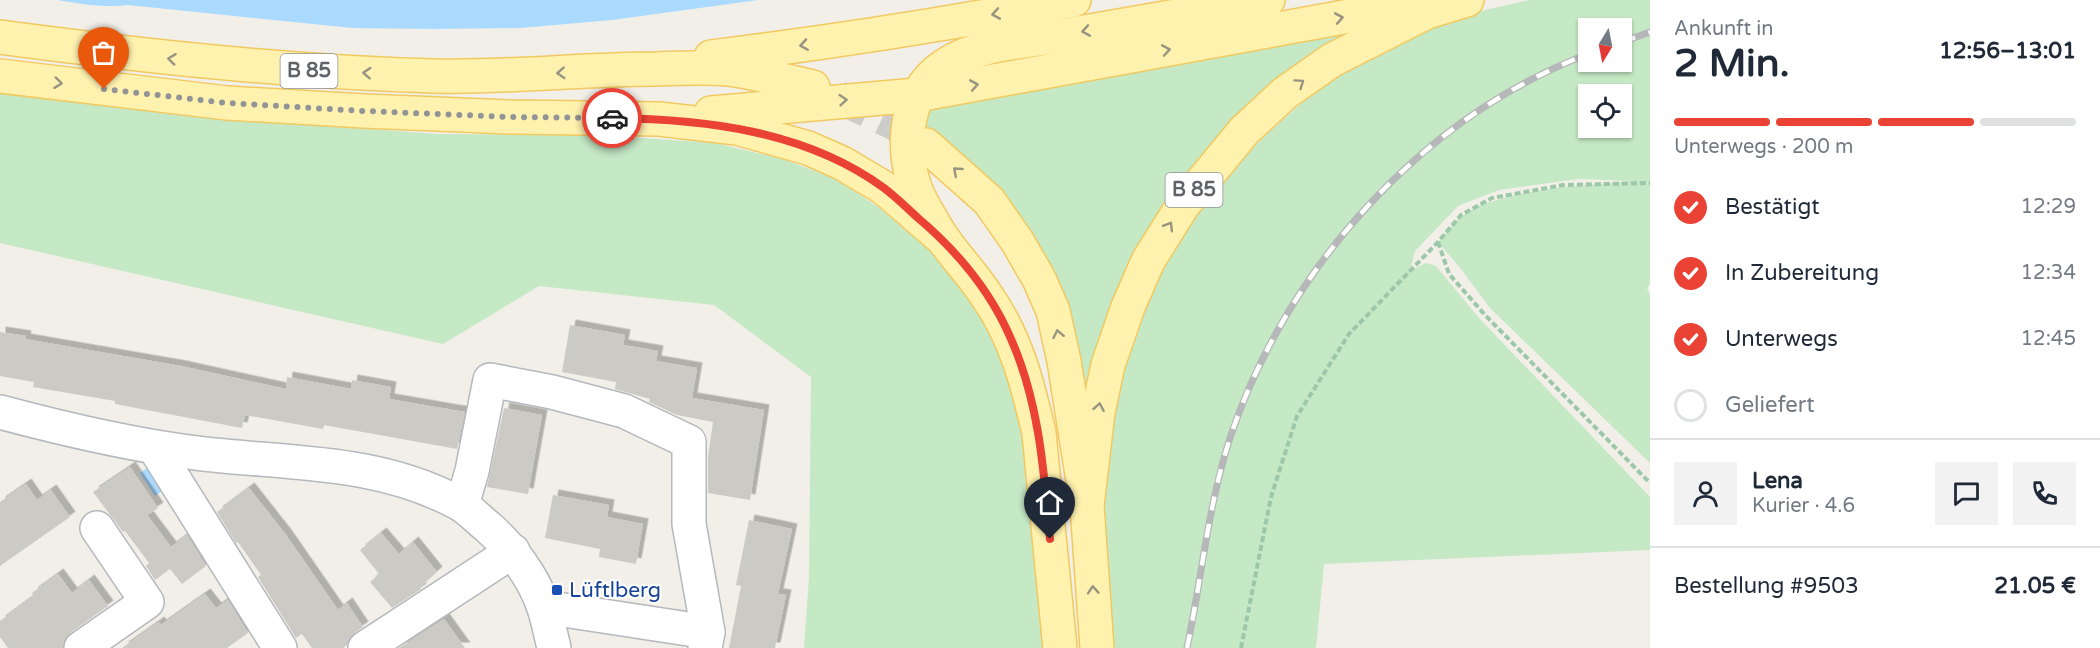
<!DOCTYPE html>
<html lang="de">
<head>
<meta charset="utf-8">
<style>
  :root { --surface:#fff; --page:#f2f2f3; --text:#1f2937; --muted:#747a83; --line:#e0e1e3; --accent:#ea4335 }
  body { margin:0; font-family:"Varela Round",sans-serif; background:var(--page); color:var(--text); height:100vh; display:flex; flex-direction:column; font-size:22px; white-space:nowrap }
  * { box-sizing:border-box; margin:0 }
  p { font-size:20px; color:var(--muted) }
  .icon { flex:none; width:33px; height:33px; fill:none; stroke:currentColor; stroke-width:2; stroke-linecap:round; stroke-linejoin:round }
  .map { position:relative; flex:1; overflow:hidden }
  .drawer { display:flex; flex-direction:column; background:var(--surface); width:450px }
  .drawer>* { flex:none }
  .needle { width:39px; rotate:190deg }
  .fabs { position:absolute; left:1578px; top:18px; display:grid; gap:12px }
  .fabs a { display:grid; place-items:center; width:54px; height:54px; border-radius:0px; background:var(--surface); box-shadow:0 2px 4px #0004; font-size:30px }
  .pin { position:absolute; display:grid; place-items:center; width:51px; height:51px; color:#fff; margin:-62px -26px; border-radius:50% 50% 50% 0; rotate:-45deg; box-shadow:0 0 6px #0007 }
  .pin .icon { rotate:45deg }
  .courier { position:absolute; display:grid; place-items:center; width:60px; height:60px; margin:-30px; border:4px solid #ea4335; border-radius:50%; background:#fff; color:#222; box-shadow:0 2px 8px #0007 }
  .headline em { font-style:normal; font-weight:800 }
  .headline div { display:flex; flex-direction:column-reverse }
  .headline { display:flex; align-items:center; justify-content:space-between; height:102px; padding:0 24px }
  h1 { font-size:39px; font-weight:800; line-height:45px }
  .bar { display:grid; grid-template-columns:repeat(4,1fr); gap:9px 6px; align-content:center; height:72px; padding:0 24px }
  .bar i { height:8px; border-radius:4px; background:var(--line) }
  .bar .selected { background:var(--accent) }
  .bar p { grid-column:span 4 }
  .line { display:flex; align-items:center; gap:15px; padding:0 24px; border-top:2px solid var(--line) }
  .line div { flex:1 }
  .round { display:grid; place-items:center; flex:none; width:63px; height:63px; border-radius:0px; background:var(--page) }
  ol { padding:0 24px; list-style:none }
  li { display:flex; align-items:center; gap:18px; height:66px }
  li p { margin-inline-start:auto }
  li .icon { padding:6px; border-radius:50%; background:var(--accent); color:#fff; stroke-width:4 }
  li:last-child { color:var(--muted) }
  li i { width:33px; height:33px; border:3px solid var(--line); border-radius:50% }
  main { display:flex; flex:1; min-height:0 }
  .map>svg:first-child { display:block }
  .green { fill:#c5e8c5; fill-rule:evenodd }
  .water { fill:#aadaff }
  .building { fill:#cccac5; filter:url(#shadow) }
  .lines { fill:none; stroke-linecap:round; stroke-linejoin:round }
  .major-tunnel { stroke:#ccccc8; stroke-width:33; stroke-dasharray:33 16; stroke-linecap:butt }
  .minor-casing { stroke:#b5b8bc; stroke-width:36 }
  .major-casing { stroke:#f2c960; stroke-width:36 }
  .path { stroke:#9cc7a9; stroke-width:4; stroke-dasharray:6 3; stroke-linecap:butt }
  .minor { stroke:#fff; stroke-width:33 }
  .major { stroke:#fff2af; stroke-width:33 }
  .rail-casing { stroke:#b6b7b8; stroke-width:7 }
  .rail { stroke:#fff; stroke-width:4.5; stroke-dasharray:14; stroke-linecap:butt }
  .oneway { stroke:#979581 }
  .done { stroke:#929495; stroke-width:6; stroke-dasharray:0 10.8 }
  .route { stroke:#ea4335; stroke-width:8 }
  .transit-dot { fill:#1a4fb4; stroke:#fff; stroke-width:2 }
  .labels { text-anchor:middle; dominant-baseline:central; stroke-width:4.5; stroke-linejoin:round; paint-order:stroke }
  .shield { fill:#fff; stroke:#8f9295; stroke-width:1.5 }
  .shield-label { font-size:20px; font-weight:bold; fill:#5f6368 }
  .transit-label { font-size:21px; fill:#164399; stroke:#fff; text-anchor:start }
</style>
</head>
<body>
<main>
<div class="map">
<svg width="1650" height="648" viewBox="0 0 1650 648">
  <defs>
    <filter id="shadow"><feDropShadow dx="5.5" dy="-5.5" stdDeviation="0" flood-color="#0004"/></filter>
  </defs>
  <rect width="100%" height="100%" fill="#f1efe8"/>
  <g class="green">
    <path d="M1529 0H1650V284L1647 288 1650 296V463L1490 308 1461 269 1438 242 1458 219 1477 206 1510 196 1555 188 1632 181 1578 179 1499 190 1458 206 1415 251 1410 271 1426 263 1436 266 1479 318 1650 497V550L1324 564 1316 648H1108L1103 589V429L1157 264 1209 193 1268 133 1319 88 1413 33 1472 13ZM1588 28H1622V62H1588ZM1588 94H1622V128H1588Z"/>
    <polygon points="1385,20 1227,129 1195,162 1149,232 1089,397 1083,398 984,178 925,127 931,103"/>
    <polygon points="0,90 219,117 436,134 599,135 715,143 786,160 833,178 877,206 930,251 968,296 1000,347 1018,399 1032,497 1044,648 804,648 809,577 811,377 714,305 539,286 443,344 0,243"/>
  </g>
  <g class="water">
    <path d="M58 0H758L612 20 520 28 434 29 352 28 128 5C105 8 81 4 58 0Z"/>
    <polygon points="147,468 162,491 155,496 140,473"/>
  </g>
  <g class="building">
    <polygon points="570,325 625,335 623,345 658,351 656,361 697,368 692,398 764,410 750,500 708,493 708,457 713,422 677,415 649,402 650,399 615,389 616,382 562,372"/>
    <polygon points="0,332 26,336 25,339 181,366 286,389 287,377 351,389 352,380 391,387 389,399 465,412 457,449 324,425 323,429 245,415 242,428 115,404 115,401 33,387 34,382 0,376"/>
    <polygon points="504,408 542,415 528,494 487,487"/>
    <polygon points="130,467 158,508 147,515 171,547 187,535 206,566 182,584 170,569 155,580 146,566 149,563 125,531 123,532 93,492"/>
    <polygon points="26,484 37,500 51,490 70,517 0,566 0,502"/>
    <polygon points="249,488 286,535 338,610 347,603 363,627 354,633 349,639 347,645 343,648 312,648 302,634 296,638 258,577 261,575 238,542 236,543 217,512"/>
    <polygon points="553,495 609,505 607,517 643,524 636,564 599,557 600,549 545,538"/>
    <polygon points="749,520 792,529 778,594 786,595 775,648 729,648 741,586 736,585"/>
    <polygon points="381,533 399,554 413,542 437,572 420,587 421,589 392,608 370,582 379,574 360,550"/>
    <polygon points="58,574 72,593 89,580 108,606 70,633 64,640 63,648 8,648 0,637 0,621 34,596 32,593"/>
    <polygon points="205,594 216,608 228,600 248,633 227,648 122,648 159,622 161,625"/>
    <polygon points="444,619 465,648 399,648"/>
  </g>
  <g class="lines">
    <polyline class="major-tunnel" points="838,97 895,124 926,145"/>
    <defs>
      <g id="minor">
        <path d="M0 412C67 430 135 446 204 454 293 464 379 460 460 504 470 510 479 520 488 527 512 548 534 578 544 608 548 621 551 635 554 648"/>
        <polyline points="154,447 280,648"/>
        <polyline points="462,505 472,471 490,380 552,392 624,411 689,442 689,524 708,632 705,648"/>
        <polyline points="544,607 708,632"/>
        <polyline points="81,648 147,602 97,528"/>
        <polyline points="365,648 513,551"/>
      </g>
      <g id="major">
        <path d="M0 37C144 56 288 72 434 76 508 78 582 69 656 69 680 68 705 67 729 69 757 73 785 81 813 87"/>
        <path d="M711 57C833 42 954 23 1074 0"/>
        <polyline points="0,76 227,103 364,111 511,117 659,119 737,128 808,148 842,163 884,188 944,240"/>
        <polyline points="711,113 917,95 1437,0"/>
        <polyline points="926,145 989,201 1017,241 1039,279 1053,311 1064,361 1087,506 1097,648"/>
        <polyline points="1087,506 1098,412 1108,365 1128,307 1148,261 1183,205 1244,131 1285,93 1332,60 1427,12 1467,0"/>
        <path d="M1060 648 1039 433C1028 385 1016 338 988 298 975 277 958 260 944 240 936 229 930 217 923 205 899 162 900 95 944 66 979 42 1027 42 1067 35 1134 23 1201 12 1268 0"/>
      </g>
    </defs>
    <use href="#minor" class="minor-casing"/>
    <use href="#major" class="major-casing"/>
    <g class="path">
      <polyline points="1438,242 1449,274 1485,315 1650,483"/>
      <polyline points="1241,648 1271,497 1297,416 1349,334 1438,242 1461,215 1492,198 1563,185 1650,183"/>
    </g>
    <use href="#minor" class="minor"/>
    <use href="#major" class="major"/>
    <defs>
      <g id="rail">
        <polyline points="1622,42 1650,32"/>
        <path d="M1187 648C1202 577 1208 504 1231 435 1288 267 1421 118 1588 54"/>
      </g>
    </defs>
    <use href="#rail" class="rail-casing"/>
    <use href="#rail" class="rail"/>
  </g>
  <defs><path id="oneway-chevron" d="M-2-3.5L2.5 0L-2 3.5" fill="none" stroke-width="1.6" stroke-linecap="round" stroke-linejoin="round" transform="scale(1.5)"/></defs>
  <g class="oneway">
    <use href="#oneway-chevron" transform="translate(996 14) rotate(170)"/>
    <use href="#oneway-chevron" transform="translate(1339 18) rotate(-10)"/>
    <use href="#oneway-chevron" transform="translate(1086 31) rotate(170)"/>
    <use href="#oneway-chevron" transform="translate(804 45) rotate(171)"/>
    <use href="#oneway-chevron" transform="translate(1166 50) rotate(-10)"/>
    <use href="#oneway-chevron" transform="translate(172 59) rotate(-173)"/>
    <use href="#oneway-chevron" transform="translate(367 73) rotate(-177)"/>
    <use href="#oneway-chevron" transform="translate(561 73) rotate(176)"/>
    <use href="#oneway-chevron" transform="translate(58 83) rotate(7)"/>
    <use href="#oneway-chevron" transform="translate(1300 83) rotate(-35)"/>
    <use href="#oneway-chevron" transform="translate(974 85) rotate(-10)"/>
    <use href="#oneway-chevron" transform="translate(843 100) rotate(-5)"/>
    <use href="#oneway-chevron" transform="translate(957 171) rotate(-139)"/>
    <use href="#oneway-chevron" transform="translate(1169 226) rotate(-59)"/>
    <use href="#oneway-chevron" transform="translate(1058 334) rotate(-102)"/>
    <use href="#oneway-chevron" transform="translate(1099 407) rotate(-80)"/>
    <use href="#oneway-chevron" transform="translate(1093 590) rotate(-94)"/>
  </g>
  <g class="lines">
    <polyline class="done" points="104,89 227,103 364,111 511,117 612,118"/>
    <path class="route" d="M612 118C705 119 806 131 884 188 896 197 907 208 918 218 957 251 991 292 1011 339 1039 402 1044 471 1050 539"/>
  </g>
  <rect class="transit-dot" x="551" y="584" width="12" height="12" rx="3"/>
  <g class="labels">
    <g class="shield">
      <rect x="280.5" y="54" width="57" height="34" rx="4.5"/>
      <rect x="1165.5" y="173" width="57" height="34" rx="4.5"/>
    </g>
    <g class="shield-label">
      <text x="309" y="71">B 85</text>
      <text x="1194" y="190">B 85</text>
    </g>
    <g class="transit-label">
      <text x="569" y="590">Lüftlberg</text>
    </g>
  </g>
</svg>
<div class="fabs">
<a><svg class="needle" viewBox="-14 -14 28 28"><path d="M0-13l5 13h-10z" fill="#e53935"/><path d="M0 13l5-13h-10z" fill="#747a83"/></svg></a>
<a><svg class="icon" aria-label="locate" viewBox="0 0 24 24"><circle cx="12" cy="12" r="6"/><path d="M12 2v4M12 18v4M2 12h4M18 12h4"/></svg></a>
</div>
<div class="pin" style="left:104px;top:89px;background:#ea580c"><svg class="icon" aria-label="bag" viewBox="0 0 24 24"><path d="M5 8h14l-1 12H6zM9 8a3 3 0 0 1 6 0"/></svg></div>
<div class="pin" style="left:1050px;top:539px;background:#1f2937"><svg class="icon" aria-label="home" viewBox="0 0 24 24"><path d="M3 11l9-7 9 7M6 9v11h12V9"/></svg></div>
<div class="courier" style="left:612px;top:118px"><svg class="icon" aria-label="car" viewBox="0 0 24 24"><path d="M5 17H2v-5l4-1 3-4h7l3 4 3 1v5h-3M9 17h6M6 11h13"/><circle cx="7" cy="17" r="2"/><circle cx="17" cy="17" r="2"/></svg></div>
</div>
<section class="drawer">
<div class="headline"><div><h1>2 Min.</h1><p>Ankunft in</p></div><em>12:56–13:01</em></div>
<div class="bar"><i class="selected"></i><i class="selected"></i><i class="selected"></i><i></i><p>Unterwegs · 200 m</p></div>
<ol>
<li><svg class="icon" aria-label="check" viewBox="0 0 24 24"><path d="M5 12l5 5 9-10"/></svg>Bestätigt<p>12:29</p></li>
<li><svg class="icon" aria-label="check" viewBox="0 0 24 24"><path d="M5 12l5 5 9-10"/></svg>In Zubereitung<p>12:34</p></li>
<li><svg class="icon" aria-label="check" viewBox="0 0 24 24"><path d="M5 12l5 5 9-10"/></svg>Unterwegs<p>12:45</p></li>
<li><i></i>Geliefert</li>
</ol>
<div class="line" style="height:108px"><a class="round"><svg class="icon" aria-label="person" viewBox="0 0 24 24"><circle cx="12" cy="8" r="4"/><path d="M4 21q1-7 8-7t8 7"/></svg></a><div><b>Lena</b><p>Kurier · 4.6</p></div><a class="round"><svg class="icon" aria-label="chat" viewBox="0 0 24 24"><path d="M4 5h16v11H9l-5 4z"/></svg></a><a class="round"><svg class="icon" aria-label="phone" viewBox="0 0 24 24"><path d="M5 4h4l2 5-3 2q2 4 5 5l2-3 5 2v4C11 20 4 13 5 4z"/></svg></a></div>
<div class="line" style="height:78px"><div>Bestellung #9503</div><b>21.05 €</b></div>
</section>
</main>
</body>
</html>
